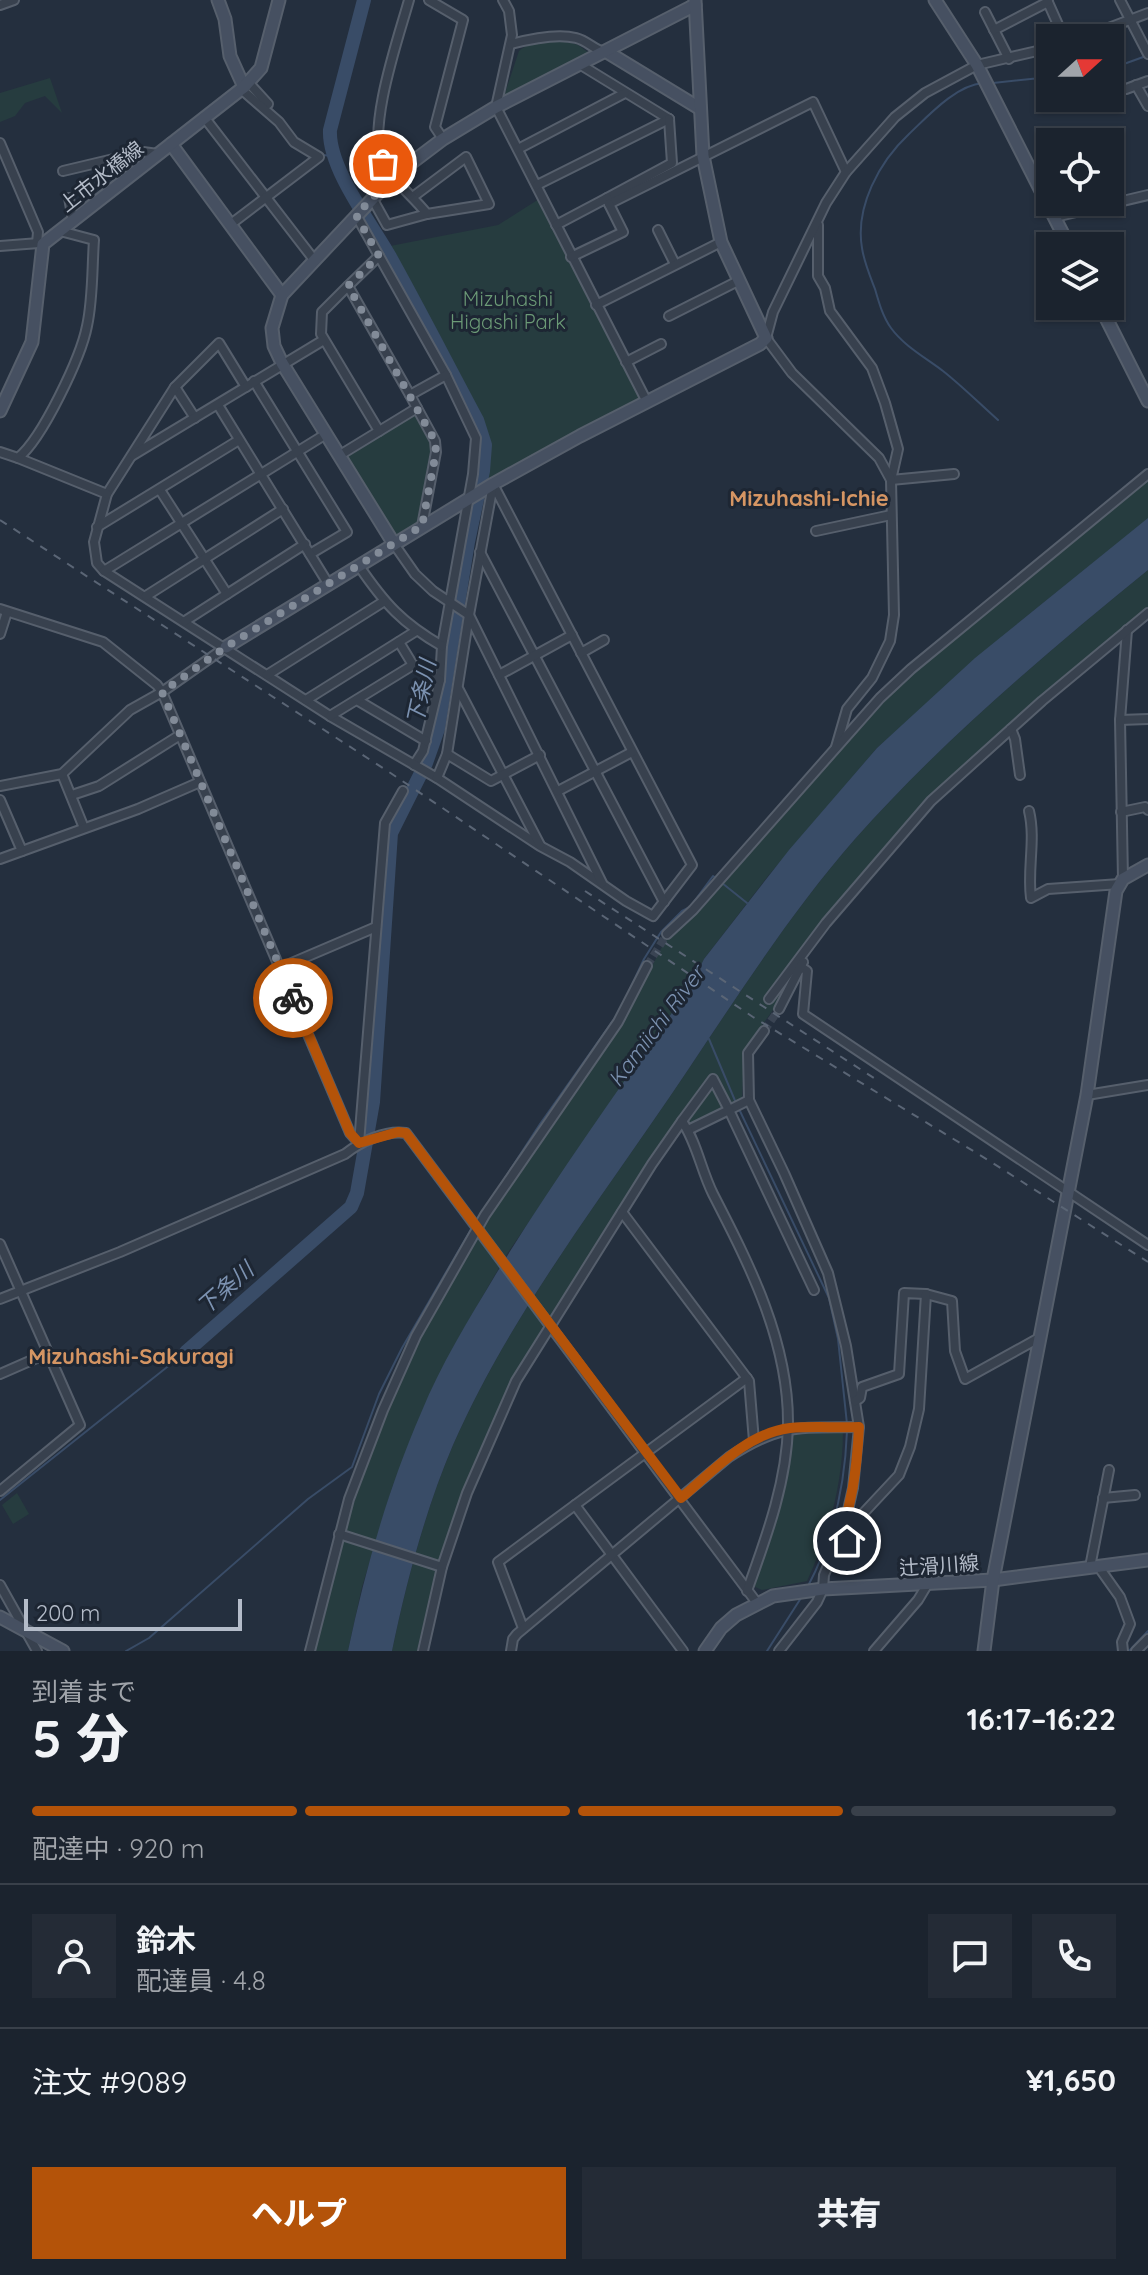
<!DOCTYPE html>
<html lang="ja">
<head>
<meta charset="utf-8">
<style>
  :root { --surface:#1b232e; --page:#242b36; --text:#f1f3f6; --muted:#a0a4aa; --line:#39404a; --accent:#b45309 }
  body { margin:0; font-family:Quicksand,"Noto Sans JP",sans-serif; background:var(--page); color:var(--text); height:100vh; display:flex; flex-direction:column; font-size:30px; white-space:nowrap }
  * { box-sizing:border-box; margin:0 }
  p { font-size:26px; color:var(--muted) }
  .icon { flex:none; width:44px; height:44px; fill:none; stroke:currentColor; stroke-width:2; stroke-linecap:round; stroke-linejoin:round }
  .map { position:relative; height:1651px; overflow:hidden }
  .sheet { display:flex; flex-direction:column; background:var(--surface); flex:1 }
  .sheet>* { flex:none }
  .needle { width:52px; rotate:69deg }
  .buttons { position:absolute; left:1036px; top:24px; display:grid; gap:16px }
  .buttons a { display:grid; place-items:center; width:88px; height:88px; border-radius:0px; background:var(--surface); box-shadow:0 2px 6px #0004,0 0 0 2px var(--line); font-size:40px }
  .scale { position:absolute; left:24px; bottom:20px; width:218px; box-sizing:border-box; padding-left:8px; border:4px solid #b4bcc9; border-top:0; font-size:22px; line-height:28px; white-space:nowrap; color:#b4bcc9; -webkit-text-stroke:6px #1d2633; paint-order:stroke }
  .pin { position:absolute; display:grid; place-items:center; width:68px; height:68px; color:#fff; margin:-34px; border:4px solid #fff; border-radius:50%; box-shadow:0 2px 8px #0007 }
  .courier { position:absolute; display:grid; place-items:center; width:80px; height:80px; margin:-40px; border:6px solid #b45309; border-radius:50%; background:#fff; color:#222; box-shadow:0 2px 10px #0007 }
  .summary em { font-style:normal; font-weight:800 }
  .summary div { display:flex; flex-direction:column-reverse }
  .summary { display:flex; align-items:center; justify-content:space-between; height:136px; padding:0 32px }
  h1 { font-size:52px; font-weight:800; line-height:60px }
  .bar { display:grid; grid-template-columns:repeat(4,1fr); gap:12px 8px; align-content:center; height:96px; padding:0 32px }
  .bar i { height:10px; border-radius:6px; background:var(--line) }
  .bar .selected { background:var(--accent) }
  .bar p { grid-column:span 4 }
  .line { display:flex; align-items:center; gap:20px; padding:0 32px; border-top:2px solid var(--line) }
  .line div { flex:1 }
  .round { display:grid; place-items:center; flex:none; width:84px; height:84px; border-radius:0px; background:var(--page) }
  .cta { display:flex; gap:16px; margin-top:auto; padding:16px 32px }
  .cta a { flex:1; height:92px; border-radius:0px; background:var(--accent); color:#fff; font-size:32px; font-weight:800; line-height:92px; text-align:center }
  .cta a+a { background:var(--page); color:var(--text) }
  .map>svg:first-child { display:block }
  .green { fill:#263c3f }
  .water { fill:#394c67 }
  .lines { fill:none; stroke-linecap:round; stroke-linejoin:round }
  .stream { stroke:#394c67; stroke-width:2 }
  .river { stroke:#394c67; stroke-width:14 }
  .street-tunnel { stroke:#3a4453; stroke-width:8; stroke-dasharray:8 4; stroke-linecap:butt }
  .street-casing { stroke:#565f6c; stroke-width:12 }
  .secondary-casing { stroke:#565f6c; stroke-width:15 }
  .street { stroke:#38414e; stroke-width:8 }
  .secondary { stroke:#465061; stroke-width:11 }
  .rail { stroke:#5a6575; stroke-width:2; stroke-dasharray:8 8; stroke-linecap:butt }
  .done { stroke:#828b98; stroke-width:8; stroke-dasharray:0 14.4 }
  .route { stroke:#b45309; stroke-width:10 }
  .labels { text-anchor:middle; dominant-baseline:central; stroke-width:6; stroke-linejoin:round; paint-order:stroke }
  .street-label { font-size:20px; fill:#b4bcc9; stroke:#1d2633 }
  .park-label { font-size:20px; fill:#6b9a76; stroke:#1d2633 }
  .neighbourhood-label { font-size:22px; font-weight:bold; fill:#d59563; stroke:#1d2633 }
  .water-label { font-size:22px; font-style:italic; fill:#7c92b1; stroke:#1d2633 }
</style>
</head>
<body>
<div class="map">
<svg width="1148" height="1651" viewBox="0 0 1148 1651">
  <rect width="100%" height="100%" fill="#242f3e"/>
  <g class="green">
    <path d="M566 41 578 45 589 53 503 99 519 51C531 40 550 43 566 41Z"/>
    <polygon points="50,78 62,113 45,96 25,103 15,116 0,122 0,93"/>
    <polygon points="539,199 647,402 489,480 483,471 485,445 477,420 385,247 498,225"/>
    <polygon points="415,414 431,446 419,524 396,537 347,456"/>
    <polygon points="1148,481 1148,519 1022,620 877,748 768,876 704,959 690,987 507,1254 454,1346 393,1485 362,1587 348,1651 315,1651 346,1525 389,1404 415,1345 474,1242 542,1136 620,1028 667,937 706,904 782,810 902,683"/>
    <path d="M1148 570V609L1015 718 957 772 919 810 851 886 804 946 781 999 744 1050 742 1099 681 1130 634 1186 540 1332 505 1397 473 1470 439 1561 417 1651H392C406 1583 426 1508 453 1445 504 1329 580 1227 651 1124 718 1028 778 927 855 839 943 740 1045 654 1148 570Z"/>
    <path d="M843 1430C843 1484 829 1533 807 1581L762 1590 753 1586 790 1431Z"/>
    <polygon points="17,1493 29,1514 13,1524 2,1505"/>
  </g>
  <path class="water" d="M1148 518V570C1045 654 943 740 855 839 778 927 718 1028 651 1124 580 1227 504 1329 453 1445 426 1508 406 1583 392 1651H348C365 1570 388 1489 421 1413 441 1364 469 1319 496 1274 556 1176 624 1082 690 987L704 959 789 850 877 748 975 658Z"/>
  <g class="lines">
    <g class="stream">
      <polyline points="1110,69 1146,56"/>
      <path d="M983 83C956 85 928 116 909 134 879 162 855 207 862 248 864 262 870 276 875 289 879 303 883 317 891 328 904 346 926 358 943 371 962 386 980 404 998 420"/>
      <polyline points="993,83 1050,77"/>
      <polyline points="322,155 333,156"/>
      <polyline points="722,883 747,903"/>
      <polyline points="629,991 644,959 661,932 682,911 690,907 713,876 717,879"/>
      <polyline points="709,1039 736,1103"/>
      <polyline points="739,1109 829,1298 838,1339 847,1424"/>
      <polyline points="477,1221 540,1124 617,1015"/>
      <polyline points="0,1500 186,1352"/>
      <path d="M808 1586C834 1537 845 1485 847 1431"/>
      <polyline points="126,1651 149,1638 308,1499 352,1467 379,1394 402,1348 473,1226"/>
      <polyline points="767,1651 801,1598"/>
      <polyline points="1129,1651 1148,1631"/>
    </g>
    <path class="river" d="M186 1352 351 1207 357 1193 373 1102 391 833 426 763 438 729 468 542 483 471 485 445 477 420C448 366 420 311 390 257 371 223 328 168 330 130L364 0"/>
    <g class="street-tunnel">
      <polyline points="647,966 667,934"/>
      <polyline points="764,1031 779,1009"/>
    </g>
    <defs>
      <g id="street">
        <polyline points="429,0 463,20 435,127 443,139"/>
        <polyline points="503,0 509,11 512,35 496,107 647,402"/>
        <polyline points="1047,0 1064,38"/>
        <polyline points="1120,0 1148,54"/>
        <polyline points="0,5 14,0"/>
        <polyline points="985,12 1009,59"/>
        <polyline points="994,30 1048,2"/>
        <polyline points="1082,38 1148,13"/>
        <path d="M511 44C530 39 557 33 576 38 588 41 594 50 605 52"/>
        <polyline points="581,65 669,119"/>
        <polyline points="248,82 268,104"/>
        <polyline points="1136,85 1148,106"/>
        <polyline points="1126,89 1148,81"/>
        <polyline points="204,117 315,261"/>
        <polyline points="0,143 38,232 37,243"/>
        <polyline points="518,149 625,93"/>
        <polyline points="63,171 143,152 158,154"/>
        <polyline points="537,185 669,119"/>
        <polyline points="414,196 466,157 489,204 427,214"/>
        <polyline points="69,198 73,220"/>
        <path d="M372 198 387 225 427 214C415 198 390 178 383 163 366 130 399 36 409 0"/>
        <polyline points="607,198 672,163 669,119"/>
        <polyline points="356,215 446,375 476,438 473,474 442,646 440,680 423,751 414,765"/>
        <polyline points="1055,217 1148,195"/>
        <polyline points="231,224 319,157 294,142 279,122 241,89"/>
        <polyline points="556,225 607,198 609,204 813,102 846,172"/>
        <polyline points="818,225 818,276 825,288 830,311 872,368 885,403 898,449 891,480 954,474"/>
        <polyline points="658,230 675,264"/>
        <polyline points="0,246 39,243"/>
        <polyline points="379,256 348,286 410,395"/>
        <polyline points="571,257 623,232 609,204"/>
        <polyline points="348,286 322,312 321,334 379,431"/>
        <polyline points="596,305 721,242"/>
        <polyline points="669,316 738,281"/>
        <polyline points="626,362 661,344"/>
        <polyline points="254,381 347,532 310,554"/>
        <polyline points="175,387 195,418"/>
        <polyline points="246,387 219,343 175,387 107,494 94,542 97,563 104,571 330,716 437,778 540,846 570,862 626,901 653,916 692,865 493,484"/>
        <polyline points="218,405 329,585"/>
        <polyline points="417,408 435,441 436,452 422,526"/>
        <path d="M0 452 18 458C42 439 81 357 87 326 93 299 92 268 94 240L60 231"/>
        <polyline points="133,455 322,341"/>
        <polyline points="340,455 417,408 410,395 446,375"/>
        <polyline points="18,458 107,494"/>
        <polyline points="160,490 227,594"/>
        <polyline points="97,527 239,440"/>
        <polyline points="816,531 891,515"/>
        <polyline points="394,544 415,574 433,591 469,615 602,883"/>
        <polyline points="480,552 664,902"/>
        <path d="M359 566C385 604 402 623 442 646"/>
        <polyline points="104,571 326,434"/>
        <polyline points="146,596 283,509"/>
        <polyline points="0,609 103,642 157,685 162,692 350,1133 359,1143"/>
        <polyline points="185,621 305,544"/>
        <polyline points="0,634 7,612"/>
        <polyline points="399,642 413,665 440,680"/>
        <polyline points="581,653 604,640"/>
        <polyline points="267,675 383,602"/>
        <polyline points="499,675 572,635"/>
        <polyline points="459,690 540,845"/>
        <polyline points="306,700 416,631"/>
        <polyline points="357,700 426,741"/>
        <polyline points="330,716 413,665"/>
        <polyline points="1120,720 1148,719"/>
        <polyline points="1011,729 1015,739 1020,775"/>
        <polyline points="836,747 847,709 872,678 890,641 894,615 891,480 879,458 792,373 766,338 773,312 826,203 846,172 895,117 925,93 977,65 1050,48"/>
        <polyline points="447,754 491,781 540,755"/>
        <polyline points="62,774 84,828"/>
        <polyline points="437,778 447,754 469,615 493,485"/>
        <polyline points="0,786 62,774 130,710 162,692 226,647"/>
        <polyline points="558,791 632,752"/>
        <polyline points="72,795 99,786 180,735"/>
        <polyline points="0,800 22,851"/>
        <path d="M1029 811C1036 840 1027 869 1031 898L1048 889 1120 884"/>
        <polyline points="1121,812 1145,807 1148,810"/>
        <polyline points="0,859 138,809 200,782"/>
        <polyline points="1123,879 1120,720 1127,630"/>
        <polyline points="667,934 693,910 880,698 911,669 1148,474"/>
        <polyline points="801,967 807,971 803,1014 1148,1245"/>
        <polyline points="280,968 376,927"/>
        <polyline points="769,999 826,923 931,801 1042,701 1148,613"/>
        <polyline points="779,1009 803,962"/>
        <polyline points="764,1031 748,1053 749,1100 784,1173 828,1273 846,1346 859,1427 853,1488 844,1527 824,1575 823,1589 817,1602 779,1651"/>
        <polyline points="1087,1095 1148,1085"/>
        <polyline points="682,1121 713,1079 729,1110 749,1100"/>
        <polyline points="688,1130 729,1110 814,1290"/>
        <polyline points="359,1143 385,823 403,791"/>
        <polyline points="622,1212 749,1381 754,1441"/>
        <polyline points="0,1244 80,1425 0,1491"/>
        <path d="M0 1299 120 1252 345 1154C360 1142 385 1130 406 1133L757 1603"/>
        <polyline points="0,1374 48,1353"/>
        <polyline points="855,1401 860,1398 862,1387 899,1374 904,1293 926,1294 952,1301 955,1351 965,1379 1039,1338"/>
        <polyline points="1103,1498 1135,1495"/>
        <polyline points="575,1505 747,1378"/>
        <polyline points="339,1534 442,1567"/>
        <polyline points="836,1546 842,1546 856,1521 899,1475 910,1447 919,1409 926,1294"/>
        <polyline points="1098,1566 1120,1597 1130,1624 1122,1642 1123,1651"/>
        <polyline points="1090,1567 1109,1470"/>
        <polyline points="0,1585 37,1651"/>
        <polyline points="523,1628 498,1562 575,1505 683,1651"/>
        <polyline points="310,1651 349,1499 383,1410 416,1336 485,1215 618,1022 647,966"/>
        <path d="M423 1651 442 1567 467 1493 516 1381 652 1164 682 1121C697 1143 701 1170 713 1194 750 1266 789 1342 788 1425 787 1482 766 1538 747 1591"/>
        <path d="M511 1651 513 1639 517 1634 729 1457C781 1423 799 1428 859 1427"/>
        <polyline points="874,1651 918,1600 927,1585"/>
        <polyline points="1136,1651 1148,1639"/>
      </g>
      <g id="secondary">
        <polyline points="218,0 225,19 230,56 244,87"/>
        <polyline points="935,0 977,65 1069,246"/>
        <polyline points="607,52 699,108"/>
        <polyline points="171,144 282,295"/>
        <polyline points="1100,306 1148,401"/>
        <polyline points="0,411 32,342 43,244 244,87 261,68 279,0"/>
        <polyline points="394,544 282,363 274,346 272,328 282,295 394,176 443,139 496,107 695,5"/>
        <polyline points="226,647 493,484 580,436 760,344 766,338 721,242 703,156 695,0"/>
        <polyline points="0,1617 63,1651"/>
        <polyline points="705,1651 721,1628 736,1615 773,1596 823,1589 993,1580 1148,1560"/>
        <polyline points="984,1651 993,1580 1087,1095 1116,891 1123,879 1148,865"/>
      </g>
    </defs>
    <use href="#street" class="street-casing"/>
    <use href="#secondary" class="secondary-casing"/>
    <use href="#street" class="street"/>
    <use href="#secondary" class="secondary"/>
    <g class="rail">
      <polyline points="0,520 389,772 753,1017 988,1160 1148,1262"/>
      <polyline points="585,891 880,1082"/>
    </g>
  </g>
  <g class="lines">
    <polyline class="done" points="293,998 162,692 226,647 422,526 436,452 435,441 348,286 379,256 356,215 394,176 383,164"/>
    <path class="route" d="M293 998 350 1133 359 1143 398 1132 406 1133 681 1498C712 1472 747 1433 790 1428 812 1426 836 1428 859 1427 857 1468 852 1508 836 1546H842L847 1541"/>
  </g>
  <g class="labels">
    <g class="street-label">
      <text transform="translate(101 176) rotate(-38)">上市水橋線</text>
      <text transform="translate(939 1565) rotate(-4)">辻滑川線</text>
    </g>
    <g class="park-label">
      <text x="508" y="298">Mizuhashi<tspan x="508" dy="23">Higashi Park</tspan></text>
    </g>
    <g class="neighbourhood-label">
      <text x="809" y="498">Mizuhashi-Ichie</text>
      <text x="131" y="1356">Mizuhashi-Sakuragi</text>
    </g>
    <g class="water-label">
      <text transform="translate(421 692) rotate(-78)">下条川</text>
      <text transform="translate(656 1026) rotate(-53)">Kamiichi River</text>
      <text transform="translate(225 1288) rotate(-41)">下条川</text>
    </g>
  </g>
</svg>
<div class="buttons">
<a><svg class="needle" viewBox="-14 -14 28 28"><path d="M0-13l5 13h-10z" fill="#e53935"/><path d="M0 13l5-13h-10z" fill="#a0a4aa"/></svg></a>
<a><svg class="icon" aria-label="locate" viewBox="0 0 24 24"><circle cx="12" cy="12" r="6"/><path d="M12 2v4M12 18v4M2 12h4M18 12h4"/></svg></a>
<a><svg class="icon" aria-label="layers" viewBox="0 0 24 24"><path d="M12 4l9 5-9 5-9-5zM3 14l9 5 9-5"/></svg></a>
</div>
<div class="scale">200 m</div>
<div class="pin" style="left:383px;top:164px;background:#ea580c"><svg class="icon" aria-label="bag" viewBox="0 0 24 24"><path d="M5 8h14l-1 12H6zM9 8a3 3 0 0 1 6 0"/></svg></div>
<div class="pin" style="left:847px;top:1541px;background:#1f2937"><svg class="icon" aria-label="home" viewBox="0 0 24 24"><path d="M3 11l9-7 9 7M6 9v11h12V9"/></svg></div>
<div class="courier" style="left:293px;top:998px"><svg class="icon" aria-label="bike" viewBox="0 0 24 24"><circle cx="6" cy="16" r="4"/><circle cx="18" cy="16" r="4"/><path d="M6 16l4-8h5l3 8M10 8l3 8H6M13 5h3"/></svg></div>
</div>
<section class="sheet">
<div class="summary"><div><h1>5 分</h1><p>到着まで</p></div><em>16:17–16:22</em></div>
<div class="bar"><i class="selected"></i><i class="selected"></i><i class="selected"></i><i></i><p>配達中 · 920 m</p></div>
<div class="line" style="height:144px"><a class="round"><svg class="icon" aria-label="person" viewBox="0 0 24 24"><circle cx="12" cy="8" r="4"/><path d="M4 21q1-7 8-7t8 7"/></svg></a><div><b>鈴木</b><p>配達員 · 4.8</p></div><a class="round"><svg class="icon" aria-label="chat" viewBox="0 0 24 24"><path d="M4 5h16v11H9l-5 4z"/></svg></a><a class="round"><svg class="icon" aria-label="phone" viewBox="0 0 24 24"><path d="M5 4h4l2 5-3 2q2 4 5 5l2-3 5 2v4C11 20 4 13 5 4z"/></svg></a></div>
<div class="line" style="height:104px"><div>注文 #9089</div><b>¥1,650</b></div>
<div class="cta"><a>ヘルプ</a><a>共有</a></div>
</section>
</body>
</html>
